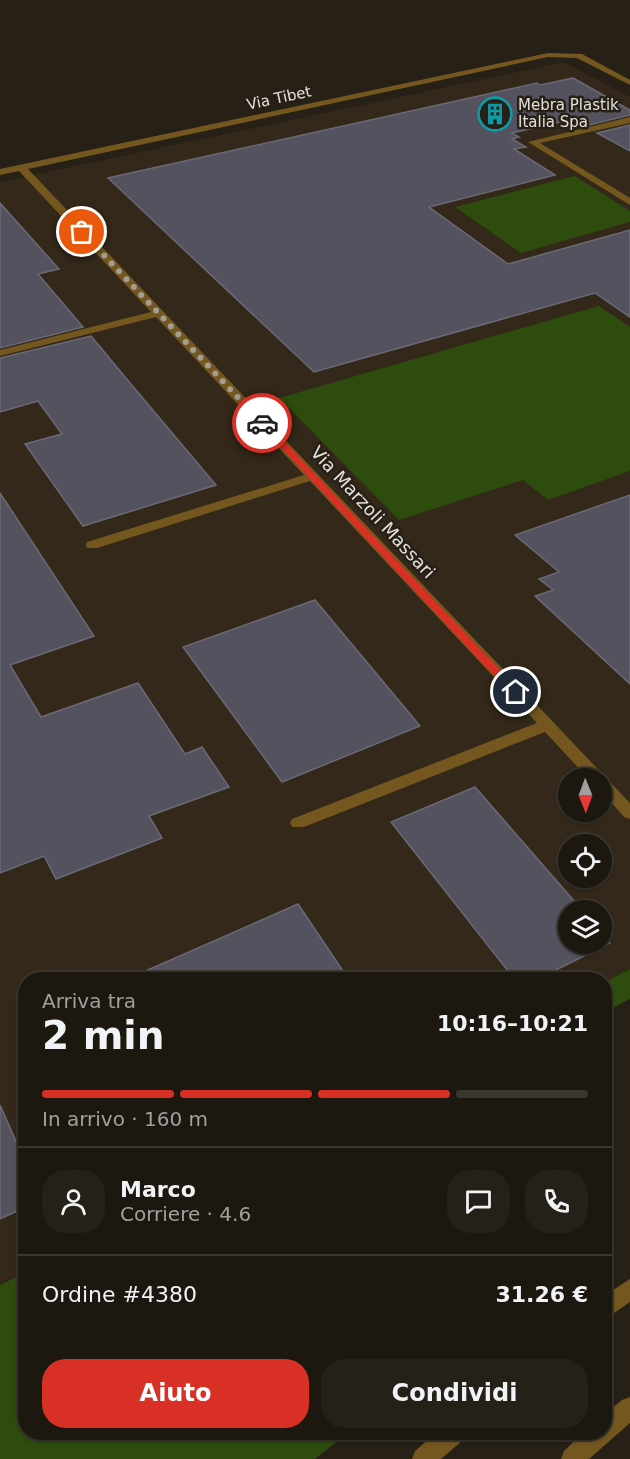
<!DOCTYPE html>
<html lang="it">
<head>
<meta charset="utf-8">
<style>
  :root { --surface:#1c1810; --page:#252119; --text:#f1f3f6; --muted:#a0a09f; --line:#3a3730; --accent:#d93025 }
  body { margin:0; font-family:"DejaVu Sans",sans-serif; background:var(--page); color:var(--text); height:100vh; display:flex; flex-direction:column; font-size:22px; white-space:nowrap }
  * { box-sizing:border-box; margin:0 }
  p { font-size:20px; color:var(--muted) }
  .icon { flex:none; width:33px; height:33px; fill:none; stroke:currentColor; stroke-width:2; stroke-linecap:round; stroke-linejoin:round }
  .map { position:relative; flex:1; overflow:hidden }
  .details { position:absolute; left:18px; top:972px; width:594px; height:468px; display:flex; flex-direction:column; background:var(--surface); border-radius:24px; box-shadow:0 2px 4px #0004,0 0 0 2px var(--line) }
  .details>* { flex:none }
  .needle { width:39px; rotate:179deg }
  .controls { position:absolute; left:558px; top:768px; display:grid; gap:12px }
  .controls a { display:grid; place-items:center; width:54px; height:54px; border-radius:50%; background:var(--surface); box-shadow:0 2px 4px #0004,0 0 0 2px var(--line); font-size:30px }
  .pin { position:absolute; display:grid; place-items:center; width:51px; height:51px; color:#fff; margin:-26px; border:3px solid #fff; border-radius:50%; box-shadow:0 2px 6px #0007 }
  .courier { position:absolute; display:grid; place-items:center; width:60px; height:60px; margin:-30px; border:4px solid #d93025; border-radius:50%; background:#fff; color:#222; box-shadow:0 2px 8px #0007 }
  .headline em { font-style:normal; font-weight:800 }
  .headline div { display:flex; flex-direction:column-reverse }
  .headline { display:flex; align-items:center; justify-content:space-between; height:102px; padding:0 24px }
  h1 { font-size:39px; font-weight:800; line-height:45px }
  .bar { display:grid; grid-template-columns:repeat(4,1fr); gap:9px 6px; align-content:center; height:72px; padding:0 24px }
  .bar i { height:8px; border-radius:4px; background:var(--line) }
  .bar .active { background:var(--accent) }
  .bar p { grid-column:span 4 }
  .line { display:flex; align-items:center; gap:15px; padding:0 24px; border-top:2px solid var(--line) }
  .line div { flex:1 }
  .round { display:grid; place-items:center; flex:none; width:63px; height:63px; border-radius:24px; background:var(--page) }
  .cta { display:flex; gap:12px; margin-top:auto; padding:12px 24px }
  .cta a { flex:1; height:69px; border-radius:24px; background:var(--accent); color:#fff; font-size:24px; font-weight:800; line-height:69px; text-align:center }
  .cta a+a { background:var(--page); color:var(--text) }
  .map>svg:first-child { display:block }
  .built { fill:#332819; fill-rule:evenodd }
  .green { fill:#2d4c0d }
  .building { fill:#54525e; stroke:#6a6975; stroke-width:1.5 }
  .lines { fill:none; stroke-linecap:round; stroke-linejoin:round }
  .minor { fill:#74571e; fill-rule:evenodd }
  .route { fill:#d93025 }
  .done { stroke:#a29d95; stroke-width:6; stroke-dasharray:0 10.8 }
  .labels { text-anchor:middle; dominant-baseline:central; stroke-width:5; stroke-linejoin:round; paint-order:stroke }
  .far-street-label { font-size:15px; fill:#e5e0da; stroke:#262016 }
  .far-poi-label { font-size:15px; fill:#e5e0da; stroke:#262016; text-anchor:start }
  .street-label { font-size:18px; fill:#e5e0da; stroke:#262016 }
</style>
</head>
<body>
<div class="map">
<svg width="630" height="1459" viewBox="0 0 630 1459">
  <rect width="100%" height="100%" fill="#262016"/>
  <path class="built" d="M564 62 630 97V969L605 982 604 980H26L25 1271 0 1284V182ZM568 778H602V812H568ZM568 844H602V878H568ZM568 910H602V944H568Z"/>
  <g class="green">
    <polygon points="575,176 630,211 630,222 521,253 455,207"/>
    <polygon points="599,306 630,327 630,471 548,500 523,480 399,520 279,398"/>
    <polygon points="630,969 630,999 605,1012 605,982"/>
    <polygon points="25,1272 26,1432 348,1433 315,1459 0,1459 0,1285"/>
  </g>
  <g class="building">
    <polygon points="573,78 630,110 630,115 585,126 574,119 512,133 519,137 512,139 526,147 514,149 555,175 429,207 508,264 630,230 630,317 595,293 314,372 108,178 537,83 540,85"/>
    <polygon points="630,125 630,151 597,133"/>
    <polygon points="0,203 59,269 38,274 83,327 0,348"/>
    <polygon points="91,336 130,383 216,485 83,526 25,444 62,434 38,401 0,412 0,358"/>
    <polygon points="0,493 94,636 10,665 41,717 138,683 185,754 202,747 229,787 149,816 162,838 56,879 44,856 0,873"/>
    <polygon points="630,495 630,684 535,596 553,590 539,579 559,572 515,535"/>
    <polygon points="315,600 420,726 282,782 183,647"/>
    <polygon points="475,787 582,910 568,910 568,944 602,944 602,933 610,943 536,980 515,980 391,822"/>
    <polygon points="298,904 349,980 125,980"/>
    <polygon points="0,1105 26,1164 26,1207 0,1219"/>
  </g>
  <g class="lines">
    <g class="minor">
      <polygon points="548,53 582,54 630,80 630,85 577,58 548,57 28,169 630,803 630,819 624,817 602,792 602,778 588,778 545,732 304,827 292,827 290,823 292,819 537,723 310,481 97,548 87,548 86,545 87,542 304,475 156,317 0,356 0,350 151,312 19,171 0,175 0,169"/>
      <polygon points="630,117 630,123 540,143 630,198 630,205 528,142"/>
      <polygon points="630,1279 630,1302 604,1320 604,1296"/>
      <polygon points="630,1397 630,1423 589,1459 561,1459 564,1451 584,1432 604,1432 604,1415 622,1400"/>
      <polygon points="437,1432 466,1432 463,1440 441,1459 412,1459 415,1451"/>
    </g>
  </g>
  <polygon class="route" points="260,421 265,421 519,690 519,695 512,695 260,425"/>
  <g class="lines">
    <polyline class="done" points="82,232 262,423"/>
  </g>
  <defs>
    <symbol id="building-ring" viewBox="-11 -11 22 22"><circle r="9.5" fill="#262016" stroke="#0f9aa8" stroke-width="1.5"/><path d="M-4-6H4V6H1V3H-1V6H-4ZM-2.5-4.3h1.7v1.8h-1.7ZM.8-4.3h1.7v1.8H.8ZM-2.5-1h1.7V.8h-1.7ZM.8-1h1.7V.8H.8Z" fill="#0f9aa8"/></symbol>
  </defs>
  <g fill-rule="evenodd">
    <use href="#building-ring" x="476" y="95" width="38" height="38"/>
  </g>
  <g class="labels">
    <g class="far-street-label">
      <text transform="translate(279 98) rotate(-12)">Via Tibet</text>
    </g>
    <g class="far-poi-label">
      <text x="518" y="105">Mebra Plastik<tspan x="518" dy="17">Italia Spa</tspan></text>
    </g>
    <g class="street-label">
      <text transform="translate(373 512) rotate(47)">Via Marzoli Massari</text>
    </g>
  </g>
</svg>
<div class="controls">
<a><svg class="needle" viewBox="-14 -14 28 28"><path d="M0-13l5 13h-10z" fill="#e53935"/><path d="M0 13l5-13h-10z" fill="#a0a09f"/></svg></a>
<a><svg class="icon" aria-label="locate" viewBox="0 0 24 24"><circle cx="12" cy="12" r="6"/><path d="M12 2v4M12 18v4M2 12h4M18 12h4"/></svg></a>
<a><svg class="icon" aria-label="layers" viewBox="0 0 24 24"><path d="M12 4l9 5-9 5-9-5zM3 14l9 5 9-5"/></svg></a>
</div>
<div class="pin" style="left:82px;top:232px;background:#ea580c"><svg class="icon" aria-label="bag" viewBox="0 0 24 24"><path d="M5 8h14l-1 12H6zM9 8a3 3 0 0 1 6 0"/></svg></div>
<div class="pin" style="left:516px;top:692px;background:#1f2937"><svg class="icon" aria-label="home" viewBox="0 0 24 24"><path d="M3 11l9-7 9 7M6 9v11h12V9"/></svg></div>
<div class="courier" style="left:262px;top:423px"><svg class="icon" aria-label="car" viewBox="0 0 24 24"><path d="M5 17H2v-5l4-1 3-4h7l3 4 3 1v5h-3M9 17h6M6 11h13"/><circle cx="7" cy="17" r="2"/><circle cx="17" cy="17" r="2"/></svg></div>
<section class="details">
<div class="headline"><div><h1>2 min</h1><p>Arriva tra</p></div><em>10:16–10:21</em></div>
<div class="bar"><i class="active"></i><i class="active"></i><i class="active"></i><i></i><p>In arrivo · 160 m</p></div>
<div class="line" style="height:108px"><a class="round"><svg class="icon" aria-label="person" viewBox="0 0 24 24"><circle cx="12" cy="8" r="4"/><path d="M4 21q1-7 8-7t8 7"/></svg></a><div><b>Marco</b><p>Corriere · 4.6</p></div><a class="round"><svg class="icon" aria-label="chat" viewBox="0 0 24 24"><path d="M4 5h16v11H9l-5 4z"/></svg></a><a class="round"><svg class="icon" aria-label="phone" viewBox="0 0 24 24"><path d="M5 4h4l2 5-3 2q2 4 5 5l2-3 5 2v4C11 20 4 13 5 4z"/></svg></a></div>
<div class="line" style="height:78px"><div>Ordine #4380</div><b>31.26 €</b></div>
<div class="cta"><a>Aiuto</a><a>Condividi</a></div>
</section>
</div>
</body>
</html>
